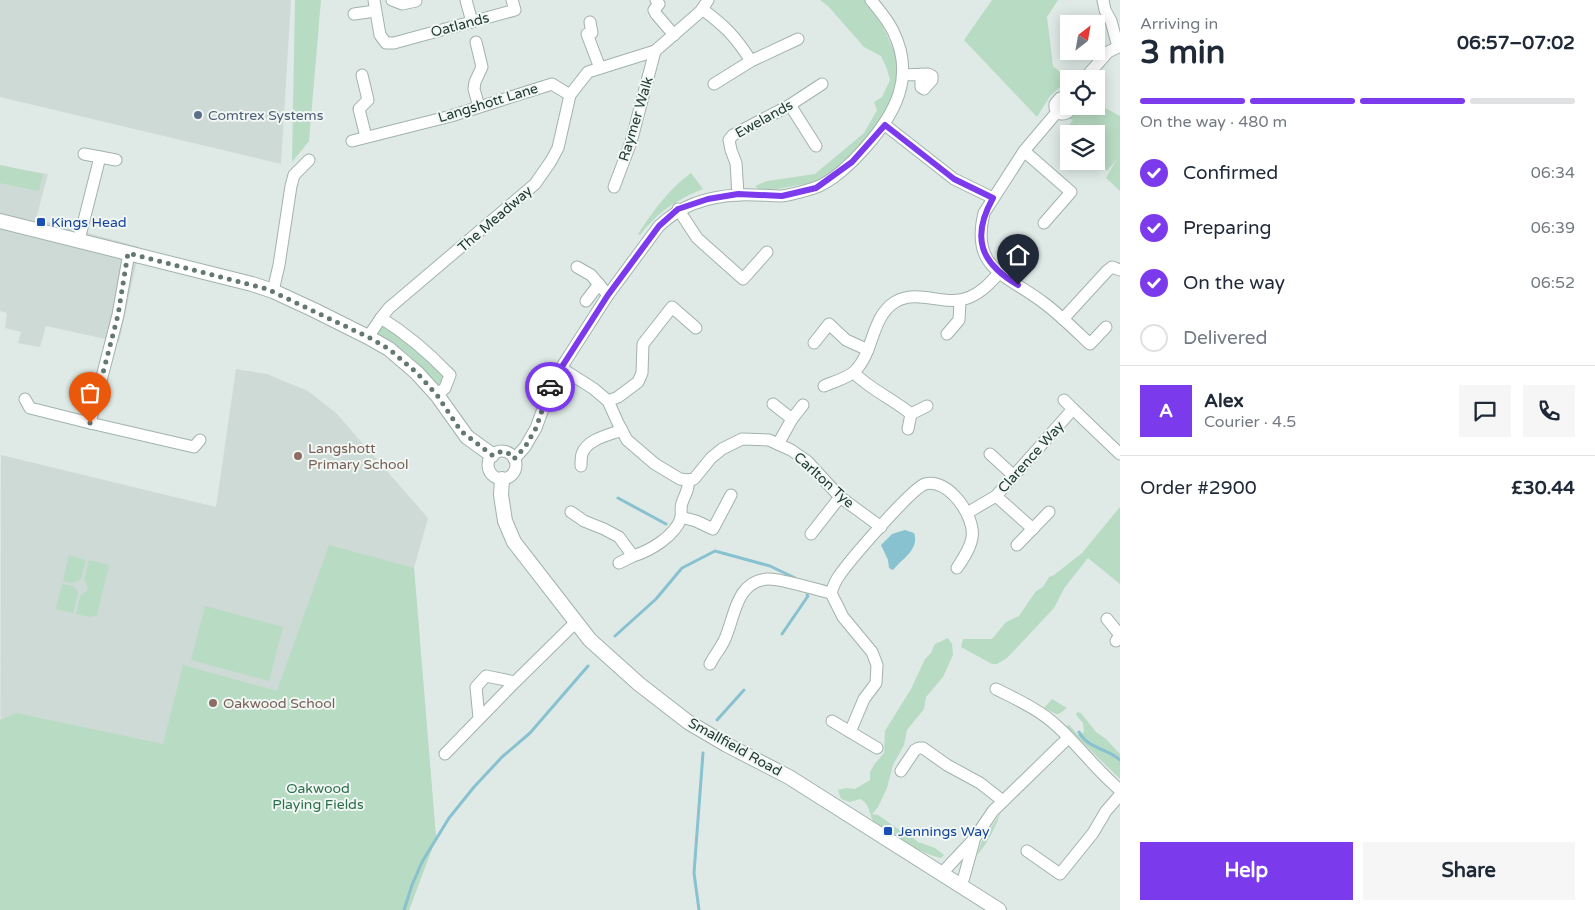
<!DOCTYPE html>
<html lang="en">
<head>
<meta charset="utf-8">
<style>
  :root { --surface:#fff; --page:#f6f6f7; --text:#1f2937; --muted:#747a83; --line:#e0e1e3; --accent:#7c3aed }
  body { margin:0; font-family:"Varela Round",sans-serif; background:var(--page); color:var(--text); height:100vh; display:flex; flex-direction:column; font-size:19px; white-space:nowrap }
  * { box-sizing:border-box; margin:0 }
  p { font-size:16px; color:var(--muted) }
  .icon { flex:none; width:28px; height:28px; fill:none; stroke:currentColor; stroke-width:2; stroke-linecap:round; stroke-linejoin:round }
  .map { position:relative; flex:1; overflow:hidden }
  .side { display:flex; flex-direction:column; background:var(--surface); width:475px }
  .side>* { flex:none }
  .needle { width:32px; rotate:31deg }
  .buttons { position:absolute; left:1060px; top:15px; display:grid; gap:10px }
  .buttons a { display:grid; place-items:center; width:45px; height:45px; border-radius:0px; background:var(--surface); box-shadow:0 2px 12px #0003; font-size:25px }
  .pin { position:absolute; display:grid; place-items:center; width:42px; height:42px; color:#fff; margin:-51px -21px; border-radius:50% 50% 50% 0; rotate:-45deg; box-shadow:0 0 5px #0007 }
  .pin .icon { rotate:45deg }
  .courier { position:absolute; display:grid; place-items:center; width:50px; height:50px; margin:-25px; border:4px solid #7c3aed; border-radius:50%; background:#fff; color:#222; box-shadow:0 1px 6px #0007 }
  .summary em { font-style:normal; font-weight:800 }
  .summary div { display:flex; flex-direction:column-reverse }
  .summary { display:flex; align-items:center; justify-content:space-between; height:85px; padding:0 20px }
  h1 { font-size:32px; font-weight:800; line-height:38px }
  .bar { display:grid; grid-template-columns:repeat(4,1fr); gap:8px 5px; align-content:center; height:60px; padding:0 20px }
  .bar i { height:6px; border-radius:4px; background:var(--line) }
  .bar .selected { background:var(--accent) }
  .bar p { grid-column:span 4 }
  .line { display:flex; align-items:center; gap:12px; padding:0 20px; border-top:1px solid var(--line) }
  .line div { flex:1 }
  .round { display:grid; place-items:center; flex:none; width:52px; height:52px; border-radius:0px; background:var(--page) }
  ol { padding:0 20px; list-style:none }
  li { display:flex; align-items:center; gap:15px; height:55px }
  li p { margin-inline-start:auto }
  li .icon { padding:5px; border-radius:50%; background:var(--accent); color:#fff; stroke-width:4 }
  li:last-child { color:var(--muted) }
  li i { width:28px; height:28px; border:2px solid var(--line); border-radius:50% }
  .primary-button { display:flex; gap:10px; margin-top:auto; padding:10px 20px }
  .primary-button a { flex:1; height:58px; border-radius:0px; background:var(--accent); color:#fff; font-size:20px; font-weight:800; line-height:58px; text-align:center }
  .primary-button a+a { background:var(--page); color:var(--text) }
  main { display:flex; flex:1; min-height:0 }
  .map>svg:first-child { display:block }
  .built { fill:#cedad5 }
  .green { fill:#b8dbc3 }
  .water { fill:#88c1cf }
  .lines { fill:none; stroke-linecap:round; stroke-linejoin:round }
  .stream { stroke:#88c1cf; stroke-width:3 }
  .minor-casing { stroke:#a2b2ad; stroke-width:13 }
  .tertiary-casing { stroke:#a2b2ad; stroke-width:16 }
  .minor { stroke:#fff; stroke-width:11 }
  .tertiary { stroke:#fff; stroke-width:14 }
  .done { stroke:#647872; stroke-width:5; stroke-dasharray:0 9 }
  .route { stroke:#7c3aed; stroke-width:6 }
  .service-dot { fill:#5c6f8a; stroke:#f0f7f4; stroke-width:2 }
  .transit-dot { fill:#1a4fb4; stroke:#f0f7f4; stroke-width:2 }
  .education-dot { fill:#8d6e63; stroke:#f0f7f4; stroke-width:2 }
  .labels { text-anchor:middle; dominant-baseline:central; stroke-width:4; stroke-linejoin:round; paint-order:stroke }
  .street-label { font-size:14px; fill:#213a34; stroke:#f0f7f4 }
  .service-label { font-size:14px; fill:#4e5e75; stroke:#f0f7f4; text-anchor:start }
  .transit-label { font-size:14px; fill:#164399; stroke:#f0f7f4; text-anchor:start }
  .education-label { font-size:14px; fill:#785e54; stroke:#f0f7f4; text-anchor:start }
  .park-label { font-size:14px; fill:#2c7049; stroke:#f0f7f4 }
</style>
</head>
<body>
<main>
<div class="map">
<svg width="1120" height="910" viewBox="0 0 1120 910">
  <rect width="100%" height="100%" fill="#dfeae6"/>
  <g class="built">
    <polygon points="0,0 291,0 281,164 0,97"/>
    <polygon points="0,166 48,174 36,219 140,247 119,342 46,326 40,347 18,343 21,332 5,328 7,313 0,311"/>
    <polygon points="236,369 267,374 308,391 336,413 428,518 414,568 436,838 409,910 0,910 1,455 216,507"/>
  </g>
  <g class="green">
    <polygon points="295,0 321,0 309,141 292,162"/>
    <polygon points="820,0 866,0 881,22 897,58 896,91 888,113 849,159 828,176 815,182 772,190 759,190 755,186 767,181 815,174 864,133 877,110 874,102 882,97 890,80 887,69 881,56 864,47 828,6"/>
    <polygon points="992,0 1058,0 1047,17 1053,66 1069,79 1050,96 1037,117 964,40"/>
    <polygon points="1096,103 1120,116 1120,191 1106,178 1117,159 1107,171 1095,161 1096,134 1069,134 1069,139 1062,134 1073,120 1068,118 1077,106 1096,106"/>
    <polygon points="0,165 43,174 39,191 0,183"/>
    <path d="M691 173 703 189C676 200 658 212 640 235L638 234C653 211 669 189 691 173Z"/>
    <polygon points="383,326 400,336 446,376 440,385 437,384 409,355 378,334"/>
    <polygon points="1120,507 1120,584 1088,558 1065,587 1054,608 1007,658 997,664 992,664 961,647 963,639 992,639 1006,622 1019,616 1036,591 1043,587 1049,577 1054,575 1082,553"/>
    <polygon points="329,545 414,568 436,838 409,910 0,910 0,720 16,713 163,744 183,665 277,691"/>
    <polygon points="69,555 86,560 81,579 74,583 63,581"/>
    <polygon points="89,560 109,565 97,615 89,617 76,614 81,594 87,591 88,587 84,580"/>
    <polygon points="62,584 74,586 78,593 73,613 56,609"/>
    <polygon points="205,606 283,627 269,681 191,660"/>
    <path d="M948 638 952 644 953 655 943 677 926 697 924 709 907 730 904 745 893 765 887 788 878 807 872 814 878 815 901 831 910 835 918 842 935 848 944 855 941 858C927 855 884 835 875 824 869 817 871 804 860 799L850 802 841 799 838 790 846 788 855 789 870 780V772L874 765 884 753 885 731 911 689 925 659 931 653 935 644Z"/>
    <polygon points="1052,699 1067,708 1059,714 1056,714 1044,708"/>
    <polygon points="1077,712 1081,713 1096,732 1106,739 1120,754 1120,779 1066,726 1069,725 1078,735 1084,732 1083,723 1076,715"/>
    <path d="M1000 814C997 825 985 847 977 855L982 841Z"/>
  </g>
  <path class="water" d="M905 530 914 533C920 549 902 559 893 570L889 568 888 560 881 545 892 534Z"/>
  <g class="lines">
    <g class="stream">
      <polyline points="618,498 666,524"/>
      <polyline points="782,634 808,596 807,595"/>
      <polyline points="615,636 656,599 682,568 715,551 770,566 795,578"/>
      <polyline points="717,720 744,690"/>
      <path d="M1079 732C1087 748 1108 749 1120 760"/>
      <polyline points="404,910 412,885 422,862 449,818 474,787 502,757 530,733 588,666"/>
      <polyline points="699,910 694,873 703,753"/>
    </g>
    <defs>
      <g id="minor">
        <polyline points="374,0 380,35 386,43 394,43 515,10 512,0"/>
        <polyline points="392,0 402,4 416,1"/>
        <polyline points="466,0 472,22"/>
        <polyline points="656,0 659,4 654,10 656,14 674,35"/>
        <polyline points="1103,0 1105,10 1111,21 1118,47"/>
        <path d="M702 9C725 26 735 36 751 61"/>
        <polyline points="354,14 375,11"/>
        <polyline points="590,22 592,33 587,34 600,68"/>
        <polyline points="476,42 482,67 475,82 474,89 479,107"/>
        <polyline points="362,75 368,100 359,109 366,137"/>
        <polyline points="903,75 928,74 932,76 932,80 924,89 921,87 921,74"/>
        <polyline points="1084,79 1108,52 1120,46"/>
        <polyline points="714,84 751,61 798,39"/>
        <path d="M1069 100 1064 97 1060 98 1055 104V108L1061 114C1067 114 1070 112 1071 106"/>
        <polyline points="790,105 816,146"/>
        <path d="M1057 112 1024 151 984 213C970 270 1008 275 1044 303 1060 315 1075 330 1090 344L1106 327"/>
        <polyline points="885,125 954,179 993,198"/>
        <polyline points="352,141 451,116 552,84 570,95 588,72 655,51 701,11 708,0"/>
        <polyline points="1024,151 1071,192 1044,223"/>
        <polyline points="84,154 116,160"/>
        <polyline points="614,187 631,142 655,51"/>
        <polyline points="738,195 736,163 731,150 729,140 733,135 790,105 822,84"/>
        <polyline points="678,209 697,238 743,279 767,252"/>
        <polyline points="79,240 100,157"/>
        <polyline points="129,253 118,315 90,423 194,447 200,440"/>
        <polyline points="577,267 591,275 608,295"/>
        <polyline points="273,291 279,265 291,186 294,175 309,160"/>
        <polyline points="586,301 599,284"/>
        <path d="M381 318C407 334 429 353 450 375L445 388 437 395"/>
        <polyline points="1063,319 1107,271 1112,267 1120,270"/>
        <polyline points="947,334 959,320 960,301"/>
        <polyline points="368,337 381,318 389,308 535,184 551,161 558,148 570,95"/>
        <polyline points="814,343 829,324 846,340 868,350"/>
        <polyline points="561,368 594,389 608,401 618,423 627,440 655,464 680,479 688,480 694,479 711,458 722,449 742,439 769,440 791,450 807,461 840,497 881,527"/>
        <path d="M854 373C871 390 893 399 911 414"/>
        <path d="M824 386C833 382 848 378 855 371 874 352 871 317 895 302 919 288 945 308 970 297 982 292 991 282 999 273"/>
        <polyline points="25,399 30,408 90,423"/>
        <polyline points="1064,400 1073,409"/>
        <polyline points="608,401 618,397 638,382 642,373 643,344 672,307 696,328"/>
        <polyline points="773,404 792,419"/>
        <polyline points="908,429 911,414 927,406"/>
        <polyline points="778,444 792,419 803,405"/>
        <circle cx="502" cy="465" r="14"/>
        <polyline points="990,454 1013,475"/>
        <path d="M514 459 525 447 536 428 554 379 608 295 659 226C681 205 708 196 739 195 753 194 767 196 781 196 791 195 804 191 814 188 831 183 853 162 865 148 895 114 916 77 893 31 888 20 879 10 871 0"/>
        <path d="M581 466C581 463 581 457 582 454 587 439 609 435 622 430"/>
        <polyline points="996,496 1033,529"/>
        <path d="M571 512 584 521 604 529 619 537 633 556C650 551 675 536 681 518 682 513 680 508 682 503 684 496 690 488 688 480"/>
        <polyline points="967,513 996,496 1073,409 1120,454"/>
        <polyline points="681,517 696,521 713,529 731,495"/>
        <polyline points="811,534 840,497"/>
        <polyline points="1017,545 1049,512"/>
        <polyline points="619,563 633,556"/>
        <polyline points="1107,619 1120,635 1116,641"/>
        <path d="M710 664C714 656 720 649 724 641 735 618 735 582 767 579 780 578 817 590 831 593"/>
        <path d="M996 689C1018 700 1040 710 1058 727 1080 747 1097 771 1120 790"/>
        <polyline points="479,718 476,687 486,676 515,682"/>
        <polyline points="832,721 877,748"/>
        <path d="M850 732 864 699 876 683 877 665 872 652 843 617 831 593C833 587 835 581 839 576 849 561 912 488 925 484 948 477 976 517 972 538 970 549 963 559 957 568"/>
        <polyline points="445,754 515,682 576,622"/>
        <polyline points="901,771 915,750 919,748 923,748 947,765 980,783 1003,801"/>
        <polyline points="1027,851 1060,874 1093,833 1106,811 1120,795"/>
        <polyline points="942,873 974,839 993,811 1068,738"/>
        <polyline points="961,885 964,877 974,841"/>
      </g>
      <g id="tertiary">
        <polyline points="0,221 252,284 273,291 314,310 368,337 389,349 417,373 437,395 467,437 492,455"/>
        <polyline points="502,479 501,495 505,521 514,542 590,640 639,684 688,722 727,745 789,777 999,910"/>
      </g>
    </defs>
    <use href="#minor" class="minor-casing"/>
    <use href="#tertiary" class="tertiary-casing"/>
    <use href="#minor" class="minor"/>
    <use href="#tertiary" class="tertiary"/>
  </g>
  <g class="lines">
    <polyline class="done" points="90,423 118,315 128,253 267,289 368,337 389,349 417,373 437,395 461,431 492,455 497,452 507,452 514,459 525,447 536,428 550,387"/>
    <path class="route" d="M550 387 554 379 608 295 659 226 678 209 708 199 738 194 782 196 816 188 852 162 885 125 954 179 993 198C971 237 980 263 1018 285"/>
  </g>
  <circle class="service-dot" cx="198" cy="115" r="5"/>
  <g class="transit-dot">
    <rect x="36" y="217" width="10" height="10" rx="2.5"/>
    <rect x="883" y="826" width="10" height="10" rx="2.5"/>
  </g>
  <g class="education-dot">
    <circle cx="298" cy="456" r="5"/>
    <circle cx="213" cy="703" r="5"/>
  </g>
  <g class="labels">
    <g class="street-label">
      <text transform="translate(460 25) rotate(-15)">Oatlands</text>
      <text transform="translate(488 103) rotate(-17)">Langshott Lane</text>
      <text transform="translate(636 119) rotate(-73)">Raymer Walk</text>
      <text transform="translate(764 119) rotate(-29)">Ewelands</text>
      <text transform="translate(495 219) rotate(-41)">The Meadway</text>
      <text transform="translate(1031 457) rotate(-48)">Clarence Way</text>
      <text transform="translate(824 480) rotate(42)">Carlton Tye</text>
      <text transform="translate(735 747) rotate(29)">Smallfield Road</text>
    </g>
    <g class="service-label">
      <text x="208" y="115">Comtrex Systems</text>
    </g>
    <g class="transit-label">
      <text x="51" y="222">Kings Head</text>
      <text x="898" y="831">Jennings Way</text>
    </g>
    <g class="education-label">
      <text x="308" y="448">Langshott<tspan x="308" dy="16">Primary School</tspan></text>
      <text x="223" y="703">Oakwood School</text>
    </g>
    <g class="park-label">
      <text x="318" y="788">Oakwood<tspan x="318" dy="16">Playing Fields</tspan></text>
    </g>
  </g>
</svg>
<div class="buttons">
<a><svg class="needle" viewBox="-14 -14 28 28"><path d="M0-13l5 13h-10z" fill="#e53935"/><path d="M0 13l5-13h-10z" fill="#747a83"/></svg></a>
<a><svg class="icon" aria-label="locate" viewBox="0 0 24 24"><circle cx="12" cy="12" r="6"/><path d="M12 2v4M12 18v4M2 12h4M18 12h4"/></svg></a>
<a><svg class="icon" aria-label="layers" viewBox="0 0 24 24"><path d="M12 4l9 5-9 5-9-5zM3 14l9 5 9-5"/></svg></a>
</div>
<div class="pin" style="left:90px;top:423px;background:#ea580c"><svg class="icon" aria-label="bag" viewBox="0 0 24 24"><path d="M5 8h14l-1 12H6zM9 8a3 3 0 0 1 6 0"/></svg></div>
<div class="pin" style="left:1018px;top:285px;background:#1f2937"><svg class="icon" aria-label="home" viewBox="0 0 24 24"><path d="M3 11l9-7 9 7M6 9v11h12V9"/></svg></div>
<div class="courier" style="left:550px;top:387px"><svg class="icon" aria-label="car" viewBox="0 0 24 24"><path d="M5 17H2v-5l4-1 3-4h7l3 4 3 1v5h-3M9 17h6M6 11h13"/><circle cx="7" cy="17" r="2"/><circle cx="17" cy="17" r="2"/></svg></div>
</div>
<section class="side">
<div class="summary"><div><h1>3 min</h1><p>Arriving in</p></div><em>06:57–07:02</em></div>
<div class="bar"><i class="selected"></i><i class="selected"></i><i class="selected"></i><i></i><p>On the way · 480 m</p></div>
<ol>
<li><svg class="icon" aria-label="check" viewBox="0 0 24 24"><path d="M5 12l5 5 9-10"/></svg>Confirmed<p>06:34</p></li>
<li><svg class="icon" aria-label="check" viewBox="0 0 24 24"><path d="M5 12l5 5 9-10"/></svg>Preparing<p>06:39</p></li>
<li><svg class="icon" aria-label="check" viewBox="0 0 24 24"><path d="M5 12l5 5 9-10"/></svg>On the way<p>06:52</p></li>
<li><i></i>Delivered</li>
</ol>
<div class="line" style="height:90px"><b class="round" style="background:var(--accent);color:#fff">A</b><div><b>Alex</b><p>Courier · 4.5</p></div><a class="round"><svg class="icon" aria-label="chat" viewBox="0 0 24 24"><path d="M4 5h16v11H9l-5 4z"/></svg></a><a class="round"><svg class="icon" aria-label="phone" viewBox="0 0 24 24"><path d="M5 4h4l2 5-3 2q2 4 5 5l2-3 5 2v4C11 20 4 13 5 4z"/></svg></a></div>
<div class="line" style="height:65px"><div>Order #2900</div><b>£30.44</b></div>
<div class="primary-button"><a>Help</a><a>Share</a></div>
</section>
</main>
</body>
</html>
